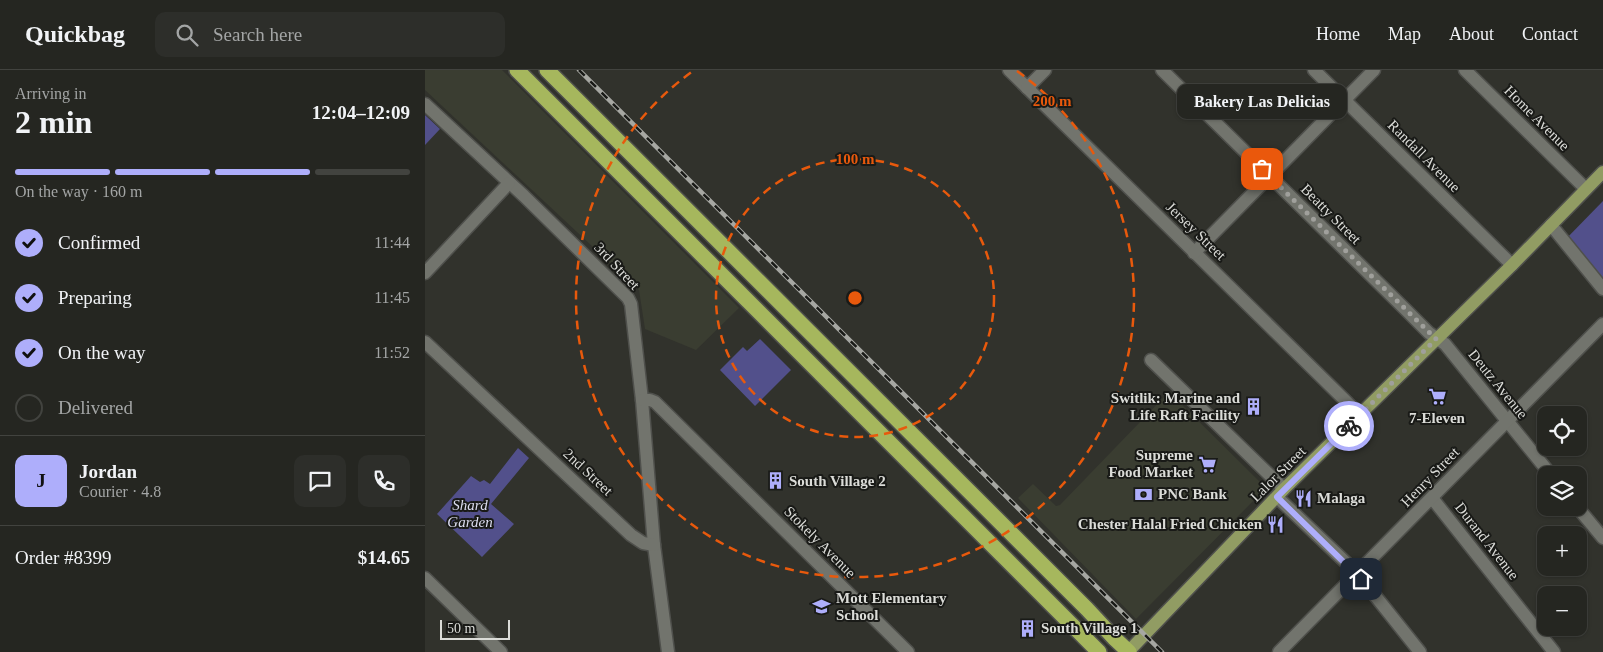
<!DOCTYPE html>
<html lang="en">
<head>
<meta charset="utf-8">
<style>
  :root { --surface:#252621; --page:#2d2e2a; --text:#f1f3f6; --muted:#a3a5a5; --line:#42433f; --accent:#aeaefb }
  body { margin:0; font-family:"Times New Roman",serif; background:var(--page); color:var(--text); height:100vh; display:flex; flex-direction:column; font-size:19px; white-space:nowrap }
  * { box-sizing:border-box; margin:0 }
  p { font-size:16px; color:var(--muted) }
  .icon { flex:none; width:28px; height:28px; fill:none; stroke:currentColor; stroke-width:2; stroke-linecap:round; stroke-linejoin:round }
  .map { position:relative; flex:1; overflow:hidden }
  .drawer { display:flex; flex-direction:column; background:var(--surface); width:425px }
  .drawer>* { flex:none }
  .controls { position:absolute; left:1112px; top:336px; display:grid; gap:10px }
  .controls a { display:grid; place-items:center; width:50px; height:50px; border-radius:10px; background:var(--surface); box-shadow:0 1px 4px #0004,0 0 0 1px var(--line); font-size:25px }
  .scale { position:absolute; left:15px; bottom:12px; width:70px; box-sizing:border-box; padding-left:5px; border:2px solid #dbdcd8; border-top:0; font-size:14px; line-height:18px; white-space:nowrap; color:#dbdcd8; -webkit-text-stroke:4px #191a17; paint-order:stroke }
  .pin { position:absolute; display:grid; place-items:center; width:42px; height:42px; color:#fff; margin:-21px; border-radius:10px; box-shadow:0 2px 8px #0006 }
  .courier { position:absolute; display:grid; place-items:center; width:50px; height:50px; margin:-25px; border:4px solid #aeaefb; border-radius:50%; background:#fff; color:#222; box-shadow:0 1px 6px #0007 }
  .bubble { position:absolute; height:35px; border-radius:10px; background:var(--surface); box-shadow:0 1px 4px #0004,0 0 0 1px var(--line); font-size:16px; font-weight:700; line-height:35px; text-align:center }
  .headline em { font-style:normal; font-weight:700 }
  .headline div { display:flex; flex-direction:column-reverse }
  .headline { display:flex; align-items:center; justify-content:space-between; height:85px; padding:0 15px }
  h1 { font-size:32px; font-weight:700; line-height:38px }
  .bar { display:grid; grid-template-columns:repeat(4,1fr); gap:8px 5px; align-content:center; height:60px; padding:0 15px }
  .bar i { height:6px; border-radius:4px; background:var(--line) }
  .bar .on { background:var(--accent) }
  .bar p { grid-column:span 4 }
  .line { display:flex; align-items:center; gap:12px; padding:0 15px; border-top:1px solid var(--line) }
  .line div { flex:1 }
  .round { display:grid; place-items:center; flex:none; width:52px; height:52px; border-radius:10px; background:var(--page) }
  ol { padding:0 15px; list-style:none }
  li { display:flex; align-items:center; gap:15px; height:55px }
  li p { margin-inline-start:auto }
  li .icon { padding:5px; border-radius:50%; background:var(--accent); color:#111; stroke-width:4 }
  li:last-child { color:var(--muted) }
  li i { width:28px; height:28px; border:2px solid var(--line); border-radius:50% }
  header { display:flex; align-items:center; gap:30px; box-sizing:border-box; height:70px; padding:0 25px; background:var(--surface); border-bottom:1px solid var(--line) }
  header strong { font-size:24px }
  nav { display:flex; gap:28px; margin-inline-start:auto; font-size:18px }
  .search { width:350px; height:45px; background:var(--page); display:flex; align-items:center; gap:12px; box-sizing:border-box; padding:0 18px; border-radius:10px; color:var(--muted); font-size:19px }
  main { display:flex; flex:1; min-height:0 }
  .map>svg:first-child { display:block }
  .built { fill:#3a3d31 }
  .green { fill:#52508b }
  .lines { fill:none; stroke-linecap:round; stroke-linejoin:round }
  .minor-casing { stroke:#4f504c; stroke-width:15 }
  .major-casing { stroke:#4f504c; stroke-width:15 }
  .highway-casing { stroke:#4f504c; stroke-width:18 }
  .minor { stroke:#72746d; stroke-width:12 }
  .major { stroke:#919c63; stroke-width:12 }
  .highway { stroke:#a6b75d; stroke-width:15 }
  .rail-casing { stroke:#a6a7a2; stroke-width:4.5 }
  .rail { stroke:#191a17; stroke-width:2.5; stroke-dasharray:8; stroke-linecap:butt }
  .done { stroke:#a0a09c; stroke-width:5; stroke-dasharray:0 9 }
  .route { stroke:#aeaefb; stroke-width:6 }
  .ring { fill:none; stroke:#e8590c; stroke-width:2.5; stroke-dasharray:9 6 }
  .labels { text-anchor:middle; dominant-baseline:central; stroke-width:4; stroke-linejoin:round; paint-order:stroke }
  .street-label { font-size:15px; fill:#dbdcd8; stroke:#191a17 }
  .poi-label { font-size:15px; font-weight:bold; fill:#dbdcd8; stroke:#191a17; text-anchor:start }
  .park-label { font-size:15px; font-style:italic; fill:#dcddf0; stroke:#191a17 }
  .centre { fill:#e8590c; stroke:#191a17; stroke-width:2.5 }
  .ring-label { font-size:15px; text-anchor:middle; font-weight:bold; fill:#e8590c; stroke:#191a17; stroke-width:4; stroke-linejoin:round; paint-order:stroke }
</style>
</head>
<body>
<header>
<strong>Quickbag</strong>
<div class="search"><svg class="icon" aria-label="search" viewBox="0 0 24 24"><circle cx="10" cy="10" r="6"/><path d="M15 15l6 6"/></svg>Search here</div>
<nav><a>Home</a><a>Map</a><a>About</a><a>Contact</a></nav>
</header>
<main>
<section class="drawer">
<div class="headline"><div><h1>2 min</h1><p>Arriving in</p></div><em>12:04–12:09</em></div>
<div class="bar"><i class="on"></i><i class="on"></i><i class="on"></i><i></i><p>On the way · 160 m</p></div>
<ol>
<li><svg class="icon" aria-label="check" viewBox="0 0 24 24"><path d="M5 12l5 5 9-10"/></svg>Confirmed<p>11:44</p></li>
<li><svg class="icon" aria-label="check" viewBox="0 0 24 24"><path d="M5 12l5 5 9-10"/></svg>Preparing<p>11:45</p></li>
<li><svg class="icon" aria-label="check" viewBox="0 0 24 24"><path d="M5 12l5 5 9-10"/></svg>On the way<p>11:52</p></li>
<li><i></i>Delivered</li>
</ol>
<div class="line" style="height:90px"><b class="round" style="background:var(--accent);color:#111">J</b><div><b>Jordan</b><p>Courier · 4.8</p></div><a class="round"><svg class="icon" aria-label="chat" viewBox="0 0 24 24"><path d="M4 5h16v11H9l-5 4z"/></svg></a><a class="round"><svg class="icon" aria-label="phone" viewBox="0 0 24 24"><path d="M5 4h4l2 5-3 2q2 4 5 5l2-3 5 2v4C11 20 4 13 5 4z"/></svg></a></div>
<div class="line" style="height:65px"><div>Order #8399</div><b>$14.65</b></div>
</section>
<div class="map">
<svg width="1178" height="582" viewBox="0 0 1178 582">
  <rect width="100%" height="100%" fill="#31322c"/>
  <g class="built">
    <polygon points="0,0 77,0 314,238 271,280 220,259 214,220 0,20"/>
    <polygon points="744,322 841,418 711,549 593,428 608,414 631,436 635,435"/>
  </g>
  <g class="green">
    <polygon points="0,45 15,59 0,75"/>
    <polygon points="1178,131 1178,222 1138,172"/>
    <polygon points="335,269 366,300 330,336 295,300 318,277 322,281"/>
    <polygon points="93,378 104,388 66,434 89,454 57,487 12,444 46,406 55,412 59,410 65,414"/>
  </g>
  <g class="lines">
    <defs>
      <g id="minor">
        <polyline points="584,0 935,345"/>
        <polyline points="737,0 981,240 1004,263 1020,274 1126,405"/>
        <polyline points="889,0 1087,195"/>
        <polyline points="1040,0 1161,119"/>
        <polyline points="602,18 620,0"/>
        <polyline points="0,34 99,126 203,228 206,234 217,330 229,475 243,582"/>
        <polyline points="1126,155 1178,219"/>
        <polyline points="769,183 949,0"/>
        <polyline points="0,203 84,113"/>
        <polyline points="0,272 206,465 218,473 229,475"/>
        <polyline points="726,290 859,419"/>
        <polyline points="217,330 225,330 230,332 483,582"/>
        <polyline points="852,427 932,503 995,582"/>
        <polyline points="1007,428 1129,582"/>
        <polyline points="1153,438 1178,468"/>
        <polyline points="0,508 76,582"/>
        <polyline points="854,582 1178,254"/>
      </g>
      <polyline id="major" points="703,582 859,419 1087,195 1178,102"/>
      <g id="highway">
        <polyline points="92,0 674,582"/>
        <polyline points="122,0 662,539 689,568 704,582"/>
      </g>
    </defs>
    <use href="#minor" class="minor-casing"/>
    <use href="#major" class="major-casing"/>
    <use href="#highway" class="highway-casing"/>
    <use href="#minor" class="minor"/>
    <use href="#major" class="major"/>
    <use href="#highway" class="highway"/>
    <defs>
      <polyline id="rail" points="154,0 737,582"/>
    </defs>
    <use href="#rail" class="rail-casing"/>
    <use href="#rail" class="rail"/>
  </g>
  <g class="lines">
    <polyline class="done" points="837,99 1011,269 924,356"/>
    <polyline class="route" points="924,356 852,427 936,509"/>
  </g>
  <g class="ring">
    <circle cx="430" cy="228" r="139"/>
    <path d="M592 1A279 279 0 1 1 268 1"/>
  </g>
  <defs>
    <symbol id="supermarket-bare" viewBox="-9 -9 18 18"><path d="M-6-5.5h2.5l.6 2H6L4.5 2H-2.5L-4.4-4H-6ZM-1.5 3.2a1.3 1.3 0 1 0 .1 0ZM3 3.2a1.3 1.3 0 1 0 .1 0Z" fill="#aeaefb" stroke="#191a17" stroke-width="2.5" paint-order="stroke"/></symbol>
    <symbol id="building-bare" viewBox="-9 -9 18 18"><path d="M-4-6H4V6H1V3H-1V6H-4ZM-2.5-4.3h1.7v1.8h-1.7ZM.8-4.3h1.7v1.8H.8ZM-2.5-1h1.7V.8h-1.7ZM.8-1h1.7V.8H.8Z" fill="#aeaefb" stroke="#191a17" stroke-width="2.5" paint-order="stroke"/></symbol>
    <symbol id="bank-bare" viewBox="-9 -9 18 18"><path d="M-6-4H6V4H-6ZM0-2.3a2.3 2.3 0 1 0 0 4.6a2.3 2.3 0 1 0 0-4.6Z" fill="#aeaefb" stroke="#191a17" stroke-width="2.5" paint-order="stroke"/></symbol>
    <symbol id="restaurant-bare" viewBox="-9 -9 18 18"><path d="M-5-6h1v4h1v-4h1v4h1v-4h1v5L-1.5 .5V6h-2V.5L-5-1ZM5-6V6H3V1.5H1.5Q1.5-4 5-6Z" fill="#aeaefb" stroke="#191a17" stroke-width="2.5" paint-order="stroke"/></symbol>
    <symbol id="school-bare" viewBox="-9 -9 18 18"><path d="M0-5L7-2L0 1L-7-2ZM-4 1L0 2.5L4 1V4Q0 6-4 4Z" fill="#aeaefb" stroke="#191a17" stroke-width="2.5" paint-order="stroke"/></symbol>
  </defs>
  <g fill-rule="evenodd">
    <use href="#supermarket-bare" x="1000" y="314" width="25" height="25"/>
    <use href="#building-bare" x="816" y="324" width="25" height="25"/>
    <use href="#supermarket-bare" x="770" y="382" width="25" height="25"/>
    <use href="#building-bare" x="338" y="398" width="25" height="25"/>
    <use href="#bank-bare" x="706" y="412" width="25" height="25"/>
    <use href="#restaurant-bare" x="866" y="416" width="25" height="25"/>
    <use href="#restaurant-bare" x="838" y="442" width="25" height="25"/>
    <use href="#school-bare" x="384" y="524" width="25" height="25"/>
    <use href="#building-bare" x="590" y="546" width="25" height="25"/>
  </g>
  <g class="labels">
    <g class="street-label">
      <text transform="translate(1112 48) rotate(45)">Home Avenue</text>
      <text transform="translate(999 86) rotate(45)">Randall Avenue</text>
      <text transform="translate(906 144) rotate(45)">Beatty Street</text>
      <text transform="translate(771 161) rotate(44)">Jersey Street</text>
      <text transform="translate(192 196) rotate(47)">3rd Street</text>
      <text transform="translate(1073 314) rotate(51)">Deutz Avenue</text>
      <text transform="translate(163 402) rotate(43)">2nd Street</text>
      <text transform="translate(853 404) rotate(-45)">Lalor Street</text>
      <text transform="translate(1005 407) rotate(-46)">Henry Street</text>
      <text transform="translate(1062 471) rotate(52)">Durand Avenue</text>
      <text transform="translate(395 472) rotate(45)">Stokely Avenue</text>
    </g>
    <g class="poi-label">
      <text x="815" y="328" text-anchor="end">Switlik: Marine and<tspan x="815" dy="17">Life Raft Facility</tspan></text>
      <text x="1012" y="348" text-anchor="middle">7-Eleven</text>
      <text x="768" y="385" text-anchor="end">Supreme<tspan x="768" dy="17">Food Market</tspan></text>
      <text x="364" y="411">South Village 2</text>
      <text x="733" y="424">PNC Bank</text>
      <text x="892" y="428">Malaga</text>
      <text x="837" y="454" text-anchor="end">Chester Halal Fried Chicken</text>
      <text x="411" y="528">Mott Elementary<tspan x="411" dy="17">School</tspan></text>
      <text x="616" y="558">South Village 1</text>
    </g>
    <g class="park-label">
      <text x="45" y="435">Shard<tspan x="45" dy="17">Garden</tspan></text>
    </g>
  </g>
  <circle cx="430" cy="228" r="8" class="centre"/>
  <g class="ring-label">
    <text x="627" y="36">200 m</text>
    <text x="430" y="94">100 m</text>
  </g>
</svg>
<div class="controls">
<a><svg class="icon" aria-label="locate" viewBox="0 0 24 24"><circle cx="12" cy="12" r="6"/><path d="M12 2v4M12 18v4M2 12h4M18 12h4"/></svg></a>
<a><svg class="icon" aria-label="layers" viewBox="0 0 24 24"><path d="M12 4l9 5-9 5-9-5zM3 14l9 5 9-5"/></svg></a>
<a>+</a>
<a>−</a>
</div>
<div class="scale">50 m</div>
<div class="pin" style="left:837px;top:99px;background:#ea580c"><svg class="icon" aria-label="bag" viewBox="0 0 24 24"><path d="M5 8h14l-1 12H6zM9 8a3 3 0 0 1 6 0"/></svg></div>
<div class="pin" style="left:936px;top:509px;background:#1f2937"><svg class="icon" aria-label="home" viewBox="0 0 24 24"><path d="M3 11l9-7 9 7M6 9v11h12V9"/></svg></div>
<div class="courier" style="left:924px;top:356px"><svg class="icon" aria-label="bike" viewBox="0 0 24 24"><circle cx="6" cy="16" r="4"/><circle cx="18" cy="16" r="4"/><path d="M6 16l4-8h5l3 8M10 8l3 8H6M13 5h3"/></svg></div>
<div class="bubble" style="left:752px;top:14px;width:170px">Bakery Las Delicias</div>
</div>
</main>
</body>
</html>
